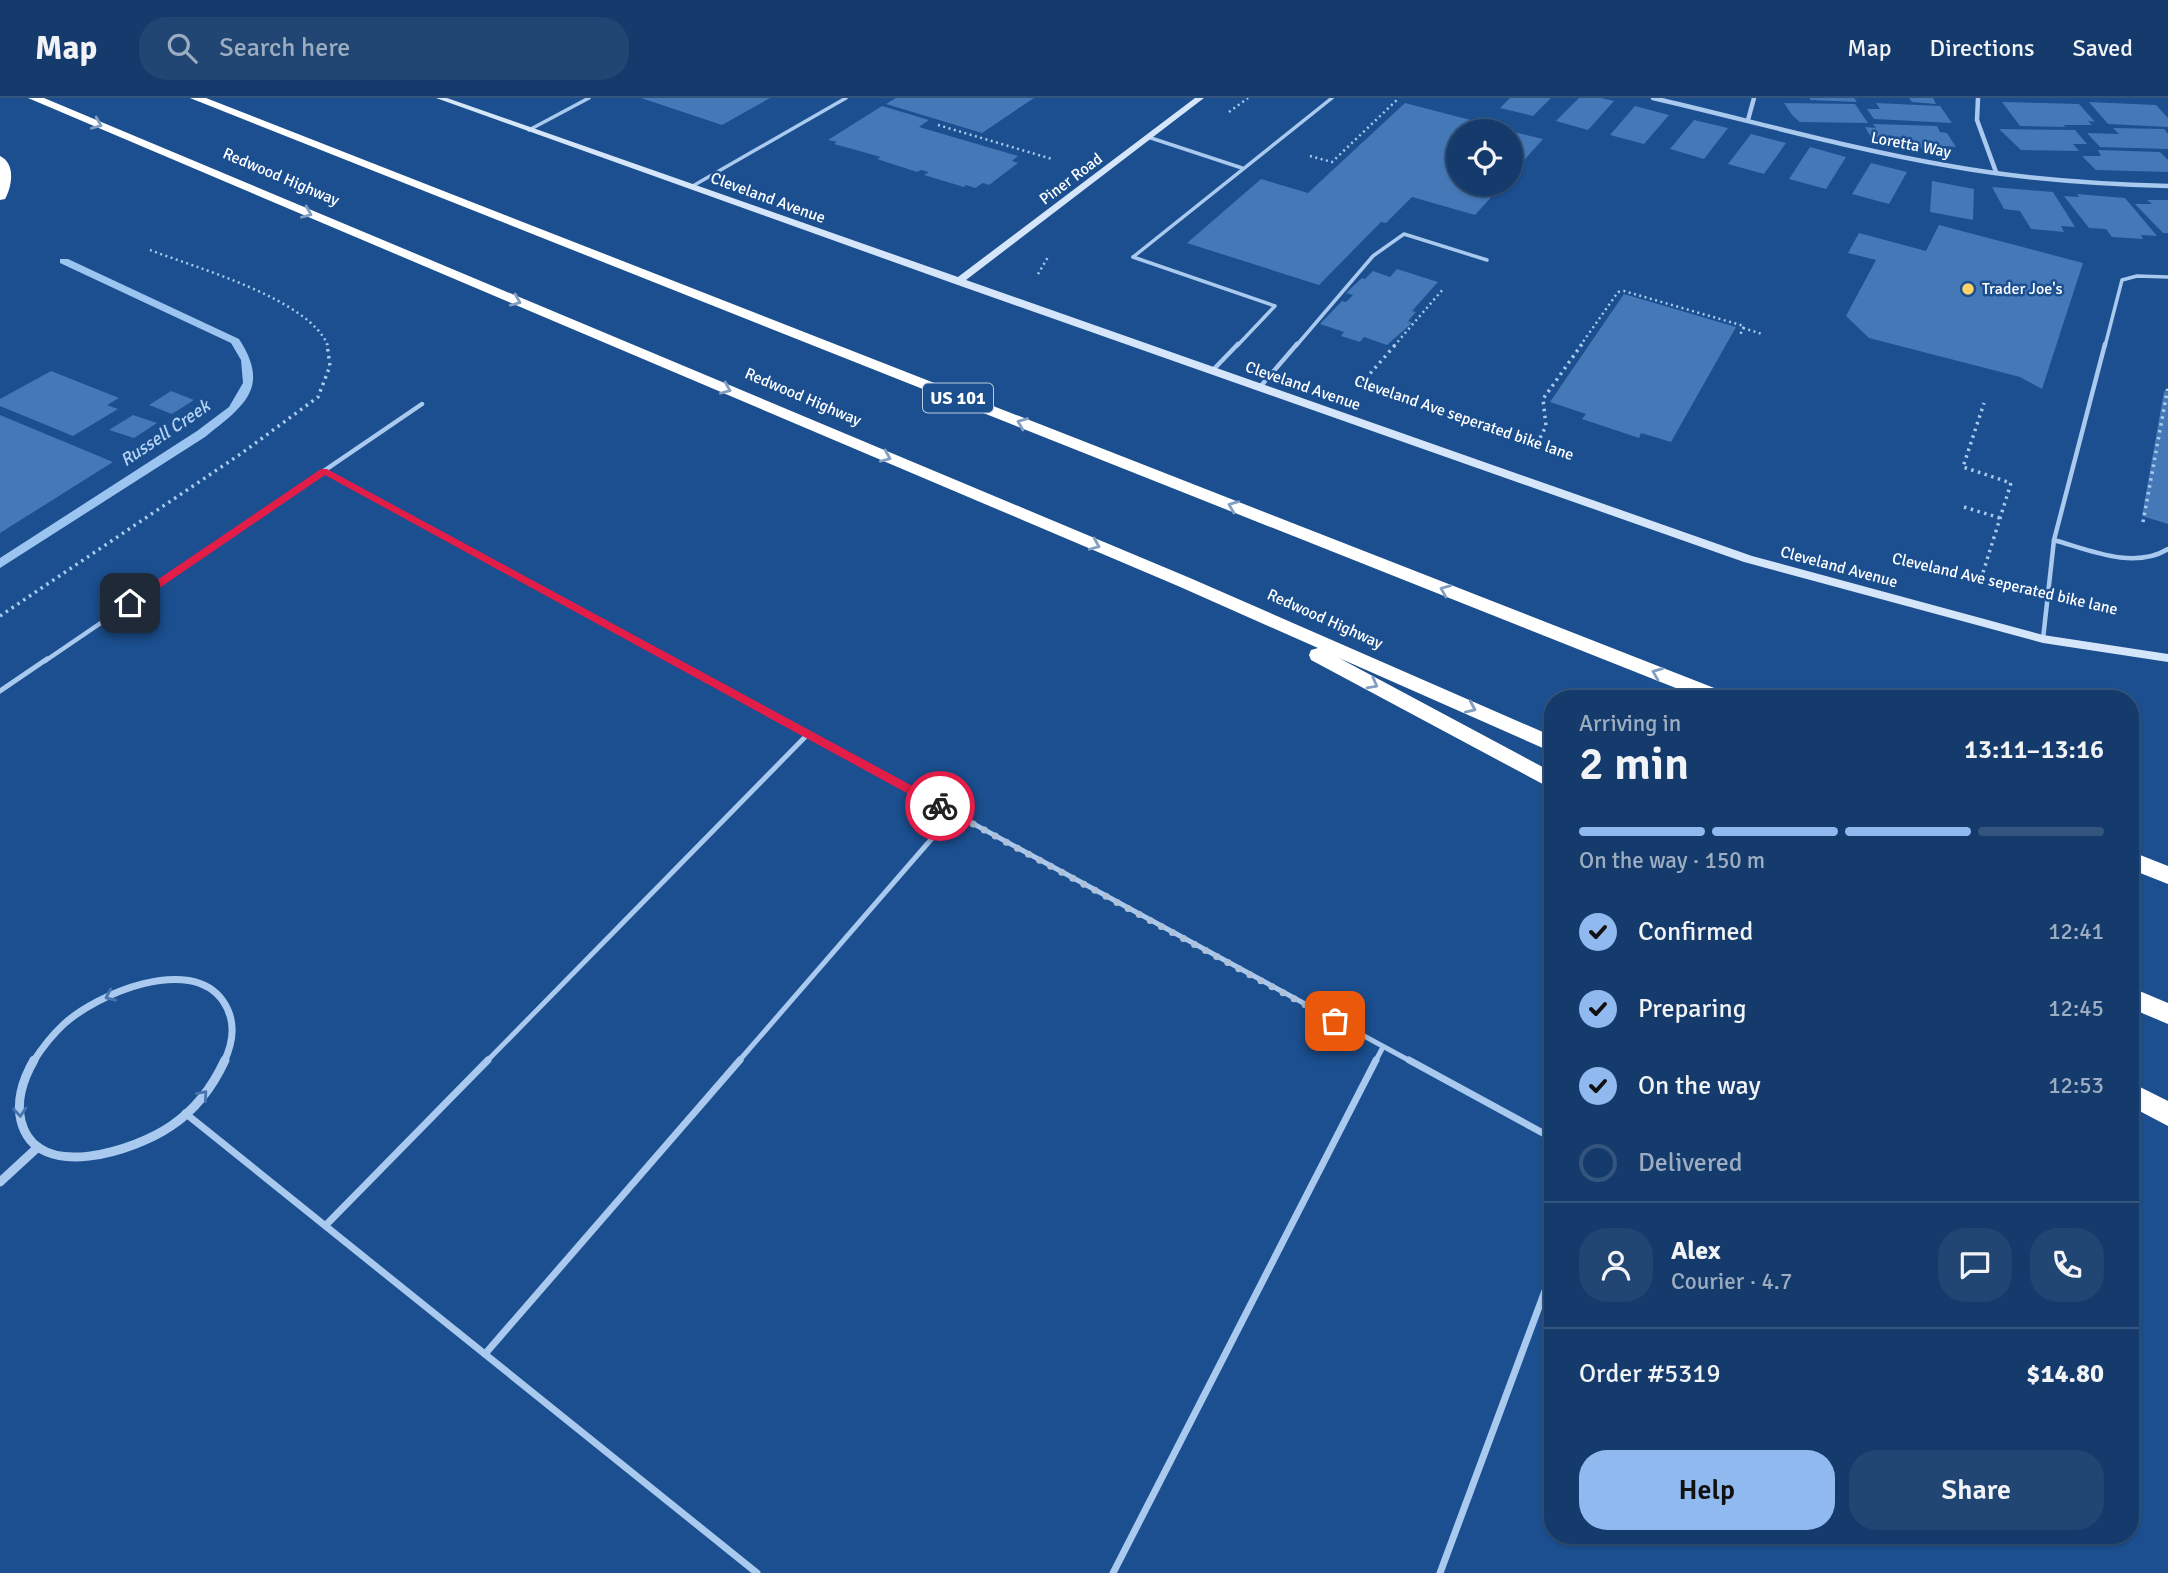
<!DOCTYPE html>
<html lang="en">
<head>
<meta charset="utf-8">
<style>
  :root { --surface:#143b6b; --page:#214673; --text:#f1f3f6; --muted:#9dadc1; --line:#33557e; --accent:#90b9f0 }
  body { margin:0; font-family:Signika,sans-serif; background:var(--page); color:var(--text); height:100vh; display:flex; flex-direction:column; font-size:26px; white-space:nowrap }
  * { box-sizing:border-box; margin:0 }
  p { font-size:23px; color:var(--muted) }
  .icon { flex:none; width:38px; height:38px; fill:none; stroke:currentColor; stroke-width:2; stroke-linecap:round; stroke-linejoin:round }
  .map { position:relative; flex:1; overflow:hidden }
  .drawer { position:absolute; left:1544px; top:592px; width:595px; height:854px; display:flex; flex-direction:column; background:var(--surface); border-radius:28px; box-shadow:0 2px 5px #0004,0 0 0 2px var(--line) }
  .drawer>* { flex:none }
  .controls { position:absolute; left:1446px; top:21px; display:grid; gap:14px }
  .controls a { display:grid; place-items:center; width:77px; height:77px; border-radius:50%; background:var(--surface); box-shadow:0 2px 5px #0004,0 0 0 2px var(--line); font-size:35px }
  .pin { position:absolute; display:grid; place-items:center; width:60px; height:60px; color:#fff; margin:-30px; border-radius:14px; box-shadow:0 4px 10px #0006 }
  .courier { position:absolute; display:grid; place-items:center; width:70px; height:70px; margin:-35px; border:5px solid #e11d48; border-radius:50%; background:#fff; color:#222; box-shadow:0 2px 9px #0007 }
  .overview em { font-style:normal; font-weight:600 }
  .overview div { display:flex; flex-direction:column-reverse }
  .overview { display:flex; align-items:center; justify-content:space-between; height:119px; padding:0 35px }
  h1 { font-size:46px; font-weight:600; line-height:52px }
  .bar { display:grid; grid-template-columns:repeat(4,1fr); gap:10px 7px; align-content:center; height:84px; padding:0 35px }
  .bar i { height:9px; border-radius:5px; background:var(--line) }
  .bar .on { background:var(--accent) }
  .bar p { grid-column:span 4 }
  .line { display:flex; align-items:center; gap:18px; padding:0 35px; border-top:2px solid var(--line) }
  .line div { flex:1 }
  .round { display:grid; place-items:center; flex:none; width:74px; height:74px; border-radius:28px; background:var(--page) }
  ol { padding:0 35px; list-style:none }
  li { display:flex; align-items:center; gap:21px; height:77px }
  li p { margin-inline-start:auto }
  li .icon { padding:7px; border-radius:50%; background:var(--accent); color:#111; stroke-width:4 }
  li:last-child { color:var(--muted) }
  li i { width:38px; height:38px; border:4px solid var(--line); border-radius:50% }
  .action { display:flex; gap:14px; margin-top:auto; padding:14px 35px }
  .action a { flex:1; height:80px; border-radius:28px; background:var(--accent); color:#111; font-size:28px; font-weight:600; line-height:80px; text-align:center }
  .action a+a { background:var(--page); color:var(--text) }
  header { display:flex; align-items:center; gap:42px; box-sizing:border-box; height:98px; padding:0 35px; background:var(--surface); border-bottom:2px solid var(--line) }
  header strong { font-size:33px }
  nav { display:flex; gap:38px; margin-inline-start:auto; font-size:24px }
  .search { width:490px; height:63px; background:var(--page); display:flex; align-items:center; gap:18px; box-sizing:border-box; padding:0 24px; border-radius:28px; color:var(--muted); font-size:26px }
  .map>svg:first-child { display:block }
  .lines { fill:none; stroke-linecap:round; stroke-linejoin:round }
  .stream { fill:#9cc4f0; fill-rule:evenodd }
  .building { fill:#4478b7 }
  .path-far1 { stroke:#a9c9ee; stroke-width:2.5; stroke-dasharray:2 3.5; stroke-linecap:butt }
  .path { stroke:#a9c9ee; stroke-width:3.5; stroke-dasharray:2.5 4.5; stroke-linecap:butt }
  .lane-far3 { stroke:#a9c9ee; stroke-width:3.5 }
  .lane-far2 { stroke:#a9c9ee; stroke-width:4.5 }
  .lane-far1 { stroke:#a9c9ee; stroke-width:5 }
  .lane { stroke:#a9c9ee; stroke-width:7 }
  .street-far2 { stroke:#a9c9ee; stroke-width:4.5 }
  .street-far1 { stroke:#a9c9ee; stroke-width:7 }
  .street { stroke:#a9c9ee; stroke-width:9 }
  .secondary { fill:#d6e6fa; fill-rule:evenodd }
  .highway { fill:#fff; fill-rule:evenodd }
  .oneway { stroke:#829ec1 }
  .oneway2 { stroke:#4674ac }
  .route { fill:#e11d48 }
  .done { stroke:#afc1d8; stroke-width:7; stroke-dasharray:0 12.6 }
  .poi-dot { fill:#ffd166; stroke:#1b4f8f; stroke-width:2.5 }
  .labels { text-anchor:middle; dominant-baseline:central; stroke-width:5; stroke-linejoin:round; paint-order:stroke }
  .far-street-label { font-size:16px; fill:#fff; stroke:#1b4f8f }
  .far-poi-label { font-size:16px; fill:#fff; stroke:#1b4f8f; text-anchor:start }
  .shield { fill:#1b4f8f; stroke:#bbcadd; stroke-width:2 }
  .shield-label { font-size:18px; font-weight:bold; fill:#fff }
  .far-water-label { font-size:18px; font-style:italic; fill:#b5d3f5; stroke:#1b4f8f }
</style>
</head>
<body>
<header>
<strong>Map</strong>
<div class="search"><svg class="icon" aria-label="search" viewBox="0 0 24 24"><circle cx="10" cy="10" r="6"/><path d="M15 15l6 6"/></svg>Search here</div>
<nav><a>Map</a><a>Directions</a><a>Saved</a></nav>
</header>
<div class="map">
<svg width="2168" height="1475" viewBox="0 0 2168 1475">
  <rect width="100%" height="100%" fill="#1b4f8f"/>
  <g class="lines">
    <path class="stream" d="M60 161H68L239 241C271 290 244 308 205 339L0 470V460L197 333 229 309 243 285 241 262 231 245 60 165Z"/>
  </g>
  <g class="building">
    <polygon points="641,0 770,0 722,27"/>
    <polygon points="896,0 1034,0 982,35 886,6"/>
    <polygon points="1510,0 1551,0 1533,18 1500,10"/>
    <polygon points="1579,0 1601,0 1614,3 1588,32 1556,23"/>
    <polygon points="1810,0 1854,0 1857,4 1810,2"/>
    <polygon points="1909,0 1933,0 1936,6 1912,4"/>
    <polygon points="2002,4 2079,6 2095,24 2088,23 2092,27 2063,27 2066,29 2020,28"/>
    <polygon points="2089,4 2156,7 2168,20 2168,29 2108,26"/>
    <polygon points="1405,5 1509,32 1458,33 1458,86 1503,86 1475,117 1412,99 1386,125 1381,124 1319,187 1187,145 1261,81 1308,95"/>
    <polygon points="1784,5 1855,6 1868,25 1800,24 1792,17"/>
    <polygon points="1876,5 1940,8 1952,25 1874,21 1867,11 1880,11"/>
    <polygon points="882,8 929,22 919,29 1018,58 1012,63 1018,65 989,87 983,85 975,90 966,87 964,89 924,77 929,74 921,72 917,74 877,61 881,59 834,46 837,44 828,42"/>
    <polygon points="1635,8 1669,17 1644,46 1610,37"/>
    <polygon points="1694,22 1728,30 1704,61 1670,51"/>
    <polygon points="1873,26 1937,28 1940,34 1947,35 1956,49 1945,48 1948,52 1875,46 1865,29 1876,30"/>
    <polygon points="2113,30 2164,31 2168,36 2168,51 2100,49 2087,35 2119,36"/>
    <polygon points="1999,31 2075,32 2087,46 2073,46 2079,53 2021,52"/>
    <polygon points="1510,33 1543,41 1510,78"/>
    <polygon points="1751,36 1786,45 1764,76 1728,66"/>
    <polygon points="1810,49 1846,59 1826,91 1789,81"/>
    <polygon points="2098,52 2160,54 2168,62 2168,74 2096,72 2082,58 2101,58"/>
    <polygon points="1871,65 1907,74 1889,106 1852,96"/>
    <polygon points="1932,83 1974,91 1973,122 1930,114"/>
    <polygon points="1992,89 2053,94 2075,129 2061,128 2064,134 2031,131 2020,113 2004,111"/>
    <polygon points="2077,96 2125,100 2157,138 2141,137 2143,141 2112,139 2106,131 2089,130 2064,98 2079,99"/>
    <polygon points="2147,102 2168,102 2168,135 2163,135 2135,106 2152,106"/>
    <polygon points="1939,127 2083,165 2042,291 2020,279 1869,240 1846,218 1876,162 1848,155 1859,135 1926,153"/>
    <polygon points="1397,171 1438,184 1412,213 1416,214 1408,223 1412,225 1387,247 1364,239 1360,244 1341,238 1344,234 1320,226 1342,203 1346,204 1353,197 1346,195 1362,180 1365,181 1373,173 1390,179"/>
    <polygon points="1624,196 1736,229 1671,344 1641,335 1639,340 1582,321 1586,316 1550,304"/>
    <polygon points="51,273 119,300 107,307 118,311 73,338 0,308 0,301"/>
    <polygon points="171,293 194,302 172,316 149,307"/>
    <polygon points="2164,293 2168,294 2168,426 2142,418"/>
    <polygon points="0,317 113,364 0,435"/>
    <polygon points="133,317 157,325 134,340 109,332"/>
  </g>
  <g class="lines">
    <g class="path-far1">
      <polyline points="1229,14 1248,0"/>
      <polyline points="938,27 1052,61"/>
      <polyline points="1310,58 1332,64 1399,0"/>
      <path d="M150 152C196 170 310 201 328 248"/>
      <polyline points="1038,176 1048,159"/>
      <polyline points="1743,230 1762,236"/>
      <polyline points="1394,248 1444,190"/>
      <polyline points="1580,248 1618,194 1624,193 1744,228 1740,237"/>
    </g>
    <g class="path">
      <polyline points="1361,286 1396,246"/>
      <polyline points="1537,346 1546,328 1543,301 1582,246"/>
      <polyline points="1964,409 2000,420"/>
      <polyline points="2143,424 2168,289"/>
      <polyline points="1981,481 2011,385 1963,369 1984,305"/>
      <polyline points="0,518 242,355 318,299 330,268 327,246"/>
    </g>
    <g class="lane-far3">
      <polyline points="529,32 589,0"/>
      <polyline points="1148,39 1242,70"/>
      <polyline points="691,89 846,0"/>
      <polyline points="1133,159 1332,0"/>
      <polyline points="1133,159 1275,208 1237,248"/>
      <polyline points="1296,248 1373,158 1404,136 1487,162"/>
      <polyline points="2105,248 2122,182 2137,178 2168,179"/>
    </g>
    <g class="lane-far2">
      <polyline points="1212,273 1238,246"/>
      <polyline points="1260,289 1297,246"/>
      <polyline points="324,373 673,563"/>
      <path d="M2054 442C2089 452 2134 472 2168 451"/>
      <polyline points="2043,541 2054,442 2105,246"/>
      <polyline points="45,563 422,306"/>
    </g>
    <g class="lane-far1">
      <polyline points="670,561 1412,964"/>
      <polyline points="0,593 47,561"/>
      <polyline points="486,964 808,636"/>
      <polyline points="738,964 954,715"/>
      <polyline points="1375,964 1383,949"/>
    </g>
    <g class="lane">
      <polyline points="1409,962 1552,1040"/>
      <polyline points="185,1015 757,1475"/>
      <polyline points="326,1127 488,962"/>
      <polyline points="485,1256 740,962"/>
      <polyline points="1113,1475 1376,962"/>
      <polyline points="1440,1475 1552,1174"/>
    </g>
    <g class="street-far2">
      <path d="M1653 0C1752 23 1850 51 1950 68 2022 81 2095 86 2168 88"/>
      <polyline points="1978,0 1977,22 1996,74"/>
      <polyline points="1748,22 1754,0"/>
    </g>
    <path class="street-far1" d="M33 964C42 950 52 937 64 926 97 896 190 856 223 903 236 922 234 943 224 964"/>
    <g class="street">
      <path d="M34 962C23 981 16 1002 21 1023 37 1086 136 1052 171 1028 195 1012 213 988 225 962"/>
      <polyline points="0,1084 38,1049"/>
    </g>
    <polygon class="secondary" points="436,0 447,0 958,179 1195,0 1204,0 966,182 1752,458 2043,537 2168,556 2168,564 2043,545 1744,464 955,186"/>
    <g class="highway">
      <polygon points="28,0 44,0 1190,480 1552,638 1552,654 1339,560 1552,674 1552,691 1311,562 1309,557 1311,552 1318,550 1178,488"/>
      <polygon points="190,0 206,0 1727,595 1730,600 1701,600"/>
      <path d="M0 58C16 66 12 88 5 101L0 102Z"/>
      <polygon points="2130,753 2168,768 2168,786 2130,771"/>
      <polygon points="2130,889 2168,905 2168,926 2130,910"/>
      <polygon points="2130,984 2168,1003 2168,1028 2130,1008"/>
    </g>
  </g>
  <defs><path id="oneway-chevron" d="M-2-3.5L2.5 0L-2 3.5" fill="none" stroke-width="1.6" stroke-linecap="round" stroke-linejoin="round" transform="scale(1.75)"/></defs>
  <g class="oneway">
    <use href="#oneway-chevron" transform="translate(97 26) rotate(23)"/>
    <use href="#oneway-chevron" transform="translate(307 115) rotate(23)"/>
    <use href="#oneway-chevron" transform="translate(516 203) rotate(23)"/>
    <use href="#oneway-chevron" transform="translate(726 291) rotate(23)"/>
    <use href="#oneway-chevron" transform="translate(1022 325) rotate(-158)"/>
    <use href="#oneway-chevron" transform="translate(886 359) rotate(23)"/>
    <use href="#oneway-chevron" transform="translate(1233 408) rotate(-158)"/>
    <use href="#oneway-chevron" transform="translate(1095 447) rotate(23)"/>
    <use href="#oneway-chevron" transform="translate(1445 492) rotate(-158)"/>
    <use href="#oneway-chevron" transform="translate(1657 575) rotate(-158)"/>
    <use href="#oneway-chevron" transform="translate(1373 586) rotate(28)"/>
    <use href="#oneway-chevron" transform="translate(1471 610) rotate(24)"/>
  </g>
  <g class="oneway2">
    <use href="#oneway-chevron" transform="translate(110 898) rotate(156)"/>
    <use href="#oneway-chevron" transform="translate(203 997) rotate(-49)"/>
    <use href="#oneway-chevron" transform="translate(20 1014) rotate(85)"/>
  </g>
  <polygon class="route" points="321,371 327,371 944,705 944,711 936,711 325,377 133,508 126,508 126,503"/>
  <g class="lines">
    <polyline class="done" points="940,708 1335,923"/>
  </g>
  <circle class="poi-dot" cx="1968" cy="191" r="7"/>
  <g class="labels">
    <g class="far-street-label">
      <text transform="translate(1911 47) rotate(11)">Loretta Way</text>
      <text transform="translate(281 79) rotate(23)">Redwood Highway</text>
      <text transform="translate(1071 81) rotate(-37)">Piner Road</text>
      <text transform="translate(768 100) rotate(20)">Cleveland Avenue</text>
      <text transform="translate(1303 288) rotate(19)">Cleveland Avenue</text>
      <text transform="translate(803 299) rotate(23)">Redwood Highway</text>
      <text transform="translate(1464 320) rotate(19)">Cleveland Ave seperated bike lane</text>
      <text transform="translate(1839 469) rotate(15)">Cleveland Avenue</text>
      <text transform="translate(2005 486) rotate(13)">Cleveland Ave seperated bike lane</text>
      <text transform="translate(1325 521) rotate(24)">Redwood Highway</text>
    </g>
    <g class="far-poi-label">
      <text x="1982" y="191">Trader Joe's</text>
    </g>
    <rect class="shield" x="923" y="285.5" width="70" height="29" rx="5"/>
    <g class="shield-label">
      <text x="958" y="300">US 101</text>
    </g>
    <g class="far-water-label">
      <text transform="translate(165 335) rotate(-34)">Russell Creek</text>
    </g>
  </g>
</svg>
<div class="controls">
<a><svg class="icon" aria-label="locate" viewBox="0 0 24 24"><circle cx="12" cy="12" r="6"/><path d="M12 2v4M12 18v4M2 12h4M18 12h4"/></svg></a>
</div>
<div class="pin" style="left:1335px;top:923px;background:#ea580c"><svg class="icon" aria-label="bag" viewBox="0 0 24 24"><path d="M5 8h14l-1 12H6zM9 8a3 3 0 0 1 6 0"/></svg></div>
<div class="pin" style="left:130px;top:505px;background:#1f2937"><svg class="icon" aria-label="home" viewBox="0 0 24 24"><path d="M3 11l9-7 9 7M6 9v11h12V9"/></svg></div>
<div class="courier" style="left:940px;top:708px"><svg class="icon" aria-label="bike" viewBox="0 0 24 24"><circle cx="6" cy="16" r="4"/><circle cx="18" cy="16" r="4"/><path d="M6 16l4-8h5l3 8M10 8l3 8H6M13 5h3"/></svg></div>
<section class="drawer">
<div class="overview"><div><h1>2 min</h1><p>Arriving in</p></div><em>13:11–13:16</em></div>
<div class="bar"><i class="on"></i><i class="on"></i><i class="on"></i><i></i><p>On the way · 150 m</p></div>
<ol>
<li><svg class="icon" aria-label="check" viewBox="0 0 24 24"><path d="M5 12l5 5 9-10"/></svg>Confirmed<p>12:41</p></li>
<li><svg class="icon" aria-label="check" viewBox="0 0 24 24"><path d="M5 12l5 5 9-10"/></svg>Preparing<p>12:45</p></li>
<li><svg class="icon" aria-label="check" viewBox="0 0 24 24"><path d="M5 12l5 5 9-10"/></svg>On the way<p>12:53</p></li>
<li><i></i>Delivered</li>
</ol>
<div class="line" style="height:126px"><a class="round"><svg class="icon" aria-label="person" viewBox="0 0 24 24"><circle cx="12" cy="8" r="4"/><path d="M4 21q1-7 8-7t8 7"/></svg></a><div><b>Alex</b><p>Courier · 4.7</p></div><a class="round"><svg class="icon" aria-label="chat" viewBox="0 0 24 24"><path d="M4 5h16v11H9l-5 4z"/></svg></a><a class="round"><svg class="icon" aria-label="phone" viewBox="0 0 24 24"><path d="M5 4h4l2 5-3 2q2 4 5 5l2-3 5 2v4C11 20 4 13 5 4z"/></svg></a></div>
<div class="line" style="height:91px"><div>Order #5319</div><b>$14.80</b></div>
<div class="action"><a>Help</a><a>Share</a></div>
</section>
</div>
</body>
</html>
